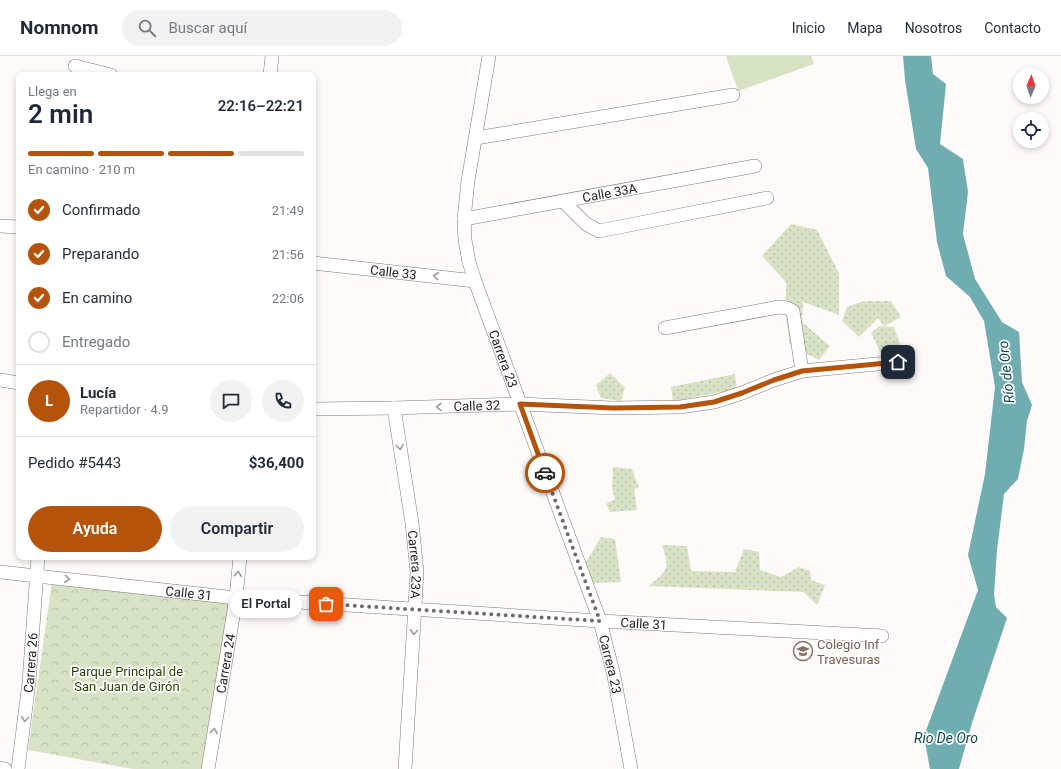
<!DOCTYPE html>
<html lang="es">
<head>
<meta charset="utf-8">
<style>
  :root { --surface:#fff; --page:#f2f2f3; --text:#1f2937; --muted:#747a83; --line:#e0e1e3; --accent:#b45309 }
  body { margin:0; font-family:Roboto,sans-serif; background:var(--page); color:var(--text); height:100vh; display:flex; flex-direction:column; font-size:15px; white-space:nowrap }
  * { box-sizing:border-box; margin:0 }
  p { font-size:13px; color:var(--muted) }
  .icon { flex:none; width:22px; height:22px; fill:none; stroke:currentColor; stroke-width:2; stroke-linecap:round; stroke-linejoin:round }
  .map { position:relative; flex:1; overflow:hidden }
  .drawer { position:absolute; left:16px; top:16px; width:300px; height:488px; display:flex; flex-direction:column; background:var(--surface); border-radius:8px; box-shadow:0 2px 6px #0003 }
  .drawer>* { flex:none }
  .needle { width:26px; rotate:2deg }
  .tools { position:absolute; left:1013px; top:12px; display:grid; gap:8px }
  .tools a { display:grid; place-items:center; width:36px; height:36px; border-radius:50%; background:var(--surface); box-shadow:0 2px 6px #0003; font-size:20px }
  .pin { position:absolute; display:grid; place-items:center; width:34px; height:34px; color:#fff; margin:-17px; border-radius:8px; box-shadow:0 2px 6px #0006 }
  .courier { position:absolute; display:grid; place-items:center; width:40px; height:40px; margin:-20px; border:3px solid #b45309; border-radius:50%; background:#fff; color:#222; box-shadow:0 1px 5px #0007 }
  .bubble { position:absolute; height:28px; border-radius:14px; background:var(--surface); box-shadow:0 2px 6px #0003; font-size:13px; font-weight:600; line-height:28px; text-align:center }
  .headline em { font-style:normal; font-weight:600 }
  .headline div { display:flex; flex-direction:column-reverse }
  .headline { display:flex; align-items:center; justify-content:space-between; height:68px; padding:0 12px }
  h1 { font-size:26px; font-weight:600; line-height:30px }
  .bar { display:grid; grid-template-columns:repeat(4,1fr); gap:6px 4px; align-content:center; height:48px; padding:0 12px }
  .bar i { height:5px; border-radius:3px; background:var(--line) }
  .bar .current { background:var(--accent) }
  .bar p { grid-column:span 4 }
  .line { display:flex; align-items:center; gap:10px; padding:0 12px; border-top:1px solid var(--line) }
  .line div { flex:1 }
  .round { display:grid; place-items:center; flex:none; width:42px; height:42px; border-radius:21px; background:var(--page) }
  ol { padding:0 12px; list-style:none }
  li { display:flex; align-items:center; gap:12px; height:44px }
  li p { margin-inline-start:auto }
  li .icon { padding:4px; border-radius:50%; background:var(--accent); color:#fff; stroke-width:4 }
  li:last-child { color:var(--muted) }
  li i { width:22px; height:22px; border:2px solid var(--line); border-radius:50% }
  .button { display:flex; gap:8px; margin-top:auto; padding:8px 12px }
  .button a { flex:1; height:46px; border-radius:24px; background:var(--accent); color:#fff; font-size:16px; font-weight:600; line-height:46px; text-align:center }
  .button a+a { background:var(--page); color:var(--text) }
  header { display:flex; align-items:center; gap:24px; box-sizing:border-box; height:56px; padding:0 20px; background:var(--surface); border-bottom:1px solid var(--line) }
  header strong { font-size:19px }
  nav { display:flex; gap:22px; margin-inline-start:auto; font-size:14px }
  .search { width:280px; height:36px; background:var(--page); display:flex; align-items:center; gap:10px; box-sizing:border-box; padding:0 14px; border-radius:22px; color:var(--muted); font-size:15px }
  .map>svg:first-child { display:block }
  .grass { fill:url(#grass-dots) }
  .park { fill:url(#park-crowns) }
  .garden { fill:#d8e3c6 }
  .water { fill:#6fadb1 }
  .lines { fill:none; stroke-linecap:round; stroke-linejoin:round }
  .street-casing { stroke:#807774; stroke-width:14 }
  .street { stroke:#fff; stroke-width:13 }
  .oneway { stroke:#9c9a9a }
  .done { stroke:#6f6c6b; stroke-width:4; stroke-dasharray:0 7.2 }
  .route { stroke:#b45309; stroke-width:5 }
  .labels { text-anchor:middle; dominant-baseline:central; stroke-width:3.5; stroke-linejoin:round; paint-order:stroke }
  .street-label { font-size:13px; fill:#221f1e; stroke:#fff }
  .education-label { font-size:13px; fill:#785e54; stroke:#fff; text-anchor:start }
  .park-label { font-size:13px; fill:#313f0b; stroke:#fff }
  .water-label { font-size:14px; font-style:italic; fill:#0f484b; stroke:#fff }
</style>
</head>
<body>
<header>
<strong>Nomnom</strong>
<div class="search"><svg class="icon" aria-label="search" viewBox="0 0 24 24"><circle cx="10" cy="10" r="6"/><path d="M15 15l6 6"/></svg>Buscar aquí</div>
<nav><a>Inicio</a><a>Mapa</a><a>Nosotros</a><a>Contacto</a></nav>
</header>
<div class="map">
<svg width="1061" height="713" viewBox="0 0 1061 713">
  <defs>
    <pattern id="grass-dots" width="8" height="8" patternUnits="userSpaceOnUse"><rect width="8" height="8" fill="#d8e3c6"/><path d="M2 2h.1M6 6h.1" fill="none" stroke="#b9c2aa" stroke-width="1.8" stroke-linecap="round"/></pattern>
    <pattern id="park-crowns" width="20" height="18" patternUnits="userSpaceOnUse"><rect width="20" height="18" fill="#d8e3c6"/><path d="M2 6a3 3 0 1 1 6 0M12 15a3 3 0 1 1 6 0" fill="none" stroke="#b9c2aa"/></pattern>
  </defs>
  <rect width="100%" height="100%" fill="#fefaf9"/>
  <g class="grass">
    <polygon points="791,168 817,174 839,217 839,259 803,246 802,266 830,290 819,304 790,289 786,261 786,226 762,200"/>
    <polygon points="864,245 891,245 901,261 884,270 878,262 859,281 842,265 847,251"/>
    <polygon points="879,270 894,271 901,291 883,302 871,277"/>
    <polygon points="610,317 625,332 621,345 601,342 596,329"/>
    <polygon points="735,318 737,333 673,345 671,331"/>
    <polygon points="613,411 632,413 639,432 634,433 637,454 610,456 606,448 615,443 612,433"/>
    <polygon points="601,481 615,483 621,526 592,527 585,508"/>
    <path d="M662 489 687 490 691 515 735 516 744 493 759 496 760 514 781 521 799 511 810 515 811 524 825 529 817 549 803 536 649 530C668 514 670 513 662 489Z"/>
  </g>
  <polygon class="park" points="52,526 231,544 203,713 133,713 28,694"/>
  <polygon class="garden" points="726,0 811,0 814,8 738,35"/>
  <polygon class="water" points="903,0 931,0 933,18 946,28 940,88 963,103 968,136 963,178 975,223 1002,266 1019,276 1022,326 1032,349 1027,365 1024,393 1018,423 1004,438 997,494 994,538 996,551 1007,562 972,667 959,713 930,713 924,680 978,534 968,499 985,418 995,331 984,265 970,241 946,220 937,186 928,112 916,93 905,24"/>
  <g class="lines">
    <defs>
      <g id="street">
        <path id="s1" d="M489 0 468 125 464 163 465 184 469 206 475 225 600 565 614 620 631 713"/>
        <polyline points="75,10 111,19"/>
        <polyline points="270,19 272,0"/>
        <polyline points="476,82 733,39"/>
        <polyline points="563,145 586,168 599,175 767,142"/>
        <path id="s2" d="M464 163 755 110"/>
        <polyline points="0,170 19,171"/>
        <path id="s3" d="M313 207 475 225"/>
        <polyline points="665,272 779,251 787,252 793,255 802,315"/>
        <polyline points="0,324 19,327"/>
        <path id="s4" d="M394 352 412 467 417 516 405 713"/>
        <path id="s5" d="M313 353 394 352 520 348 613 352 680 351 714 346 742 337 774 324 802 315 898 306"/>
        <path id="s6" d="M0 516 236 542 600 565 882 580"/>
        <polyline points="0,712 5,713"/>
        <path id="s7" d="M18 713 29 626 38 501"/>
        <path id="s8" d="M208 713 236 542 240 501"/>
      </g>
    </defs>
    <use href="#street" class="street-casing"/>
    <use href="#street" class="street"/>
  </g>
  <defs><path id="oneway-chevron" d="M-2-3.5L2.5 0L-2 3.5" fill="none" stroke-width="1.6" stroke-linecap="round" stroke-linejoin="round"/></defs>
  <g class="oneway">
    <use href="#oneway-chevron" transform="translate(436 220) rotate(-174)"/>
    <use href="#oneway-chevron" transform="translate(439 351) rotate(178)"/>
    <use href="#oneway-chevron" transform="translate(400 391) rotate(81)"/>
    <use href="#oneway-chevron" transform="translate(238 518) rotate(-85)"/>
    <use href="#oneway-chevron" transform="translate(67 523) rotate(6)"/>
    <use href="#oneway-chevron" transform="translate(414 576) rotate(94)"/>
    <use href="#oneway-chevron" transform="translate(25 663) rotate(97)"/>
    <use href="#oneway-chevron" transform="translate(214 675) rotate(-81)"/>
  </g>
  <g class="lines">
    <polyline class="done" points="326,548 600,565 545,417"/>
    <polyline class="route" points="545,417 520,348 613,352 680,351 714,346 742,337 774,324 802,315 898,306"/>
  </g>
  <defs>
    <symbol id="school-ring" viewBox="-11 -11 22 22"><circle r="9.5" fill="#fff" stroke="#8d6e63" stroke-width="1.5"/><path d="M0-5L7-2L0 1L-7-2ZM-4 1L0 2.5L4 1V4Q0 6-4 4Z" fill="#8d6e63"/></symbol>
  </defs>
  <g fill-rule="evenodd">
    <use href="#school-ring" x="792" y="584" width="22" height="22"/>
  </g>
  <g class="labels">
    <g class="street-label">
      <text stroke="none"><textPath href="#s2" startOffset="148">Calle 33A</textPath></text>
      <text stroke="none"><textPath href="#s3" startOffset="81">Calle 33</textPath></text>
      <text stroke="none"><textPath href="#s1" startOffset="311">Carrera 23</textPath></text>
      <text stroke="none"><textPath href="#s5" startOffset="164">Calle 32</textPath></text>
      <text stroke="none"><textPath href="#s4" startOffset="158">Carrera 23A</textPath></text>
      <text stroke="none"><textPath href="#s6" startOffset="190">Calle 31</textPath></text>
      <text stroke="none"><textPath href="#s6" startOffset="646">Calle 31</textPath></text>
      <text stroke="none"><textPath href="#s7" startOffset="107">Carrera 26</textPath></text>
      <text stroke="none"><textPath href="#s8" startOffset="107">Carrera 24</textPath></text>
      <text stroke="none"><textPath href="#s1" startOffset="635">Carrera 23</textPath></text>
    </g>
    <g class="education-label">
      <text x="817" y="588">Colegio Inf<tspan x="817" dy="15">Travesuras</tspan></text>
    </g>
    <g class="park-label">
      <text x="127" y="615">Parque Principal de<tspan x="127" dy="15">San Juan de Girón</tspan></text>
    </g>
    <g class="water-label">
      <text transform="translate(1006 316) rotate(-96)">Río de Oro</text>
      <text x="946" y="682">Rio De Oro</text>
    </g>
  </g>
</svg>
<div class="tools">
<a><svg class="needle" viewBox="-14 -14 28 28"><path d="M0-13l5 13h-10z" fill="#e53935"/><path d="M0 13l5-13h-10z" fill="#747a83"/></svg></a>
<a><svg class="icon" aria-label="locate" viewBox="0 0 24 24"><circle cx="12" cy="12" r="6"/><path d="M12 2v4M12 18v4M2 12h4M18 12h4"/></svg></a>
</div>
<div class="pin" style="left:326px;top:548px;background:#ea580c"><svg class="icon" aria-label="bag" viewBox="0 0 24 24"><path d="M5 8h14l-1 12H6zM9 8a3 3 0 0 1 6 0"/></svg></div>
<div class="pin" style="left:898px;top:306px;background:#1f2937"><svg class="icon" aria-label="home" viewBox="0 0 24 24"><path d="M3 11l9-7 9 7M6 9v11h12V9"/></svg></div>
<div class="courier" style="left:545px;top:417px"><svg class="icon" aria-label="car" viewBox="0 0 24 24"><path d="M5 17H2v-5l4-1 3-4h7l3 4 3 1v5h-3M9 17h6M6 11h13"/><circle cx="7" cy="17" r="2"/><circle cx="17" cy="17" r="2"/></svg></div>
<div class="bubble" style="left:230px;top:534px;width:72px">El Portal</div>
<section class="drawer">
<div class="headline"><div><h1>2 min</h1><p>Llega en</p></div><em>22:16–22:21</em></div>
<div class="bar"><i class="current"></i><i class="current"></i><i class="current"></i><i></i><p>En camino · 210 m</p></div>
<ol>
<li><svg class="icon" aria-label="check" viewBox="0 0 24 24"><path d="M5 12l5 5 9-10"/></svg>Confirmado<p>21:49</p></li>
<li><svg class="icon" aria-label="check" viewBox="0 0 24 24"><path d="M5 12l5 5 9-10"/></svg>Preparando<p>21:56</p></li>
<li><svg class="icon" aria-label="check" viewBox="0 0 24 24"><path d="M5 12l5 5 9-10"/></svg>En camino<p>22:06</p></li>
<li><i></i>Entregado</li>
</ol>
<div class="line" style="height:72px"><b class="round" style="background:var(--accent);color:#fff">L</b><div><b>Lucía</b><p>Repartidor · 4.9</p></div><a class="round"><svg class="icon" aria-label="chat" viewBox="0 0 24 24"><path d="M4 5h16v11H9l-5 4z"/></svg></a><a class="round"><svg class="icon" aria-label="phone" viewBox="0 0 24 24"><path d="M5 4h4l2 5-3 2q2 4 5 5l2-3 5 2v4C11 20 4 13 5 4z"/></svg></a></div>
<div class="line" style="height:52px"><div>Pedido #5443</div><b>$36,400</b></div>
<div class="button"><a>Ayuda</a><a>Compartir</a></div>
</section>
</div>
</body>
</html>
